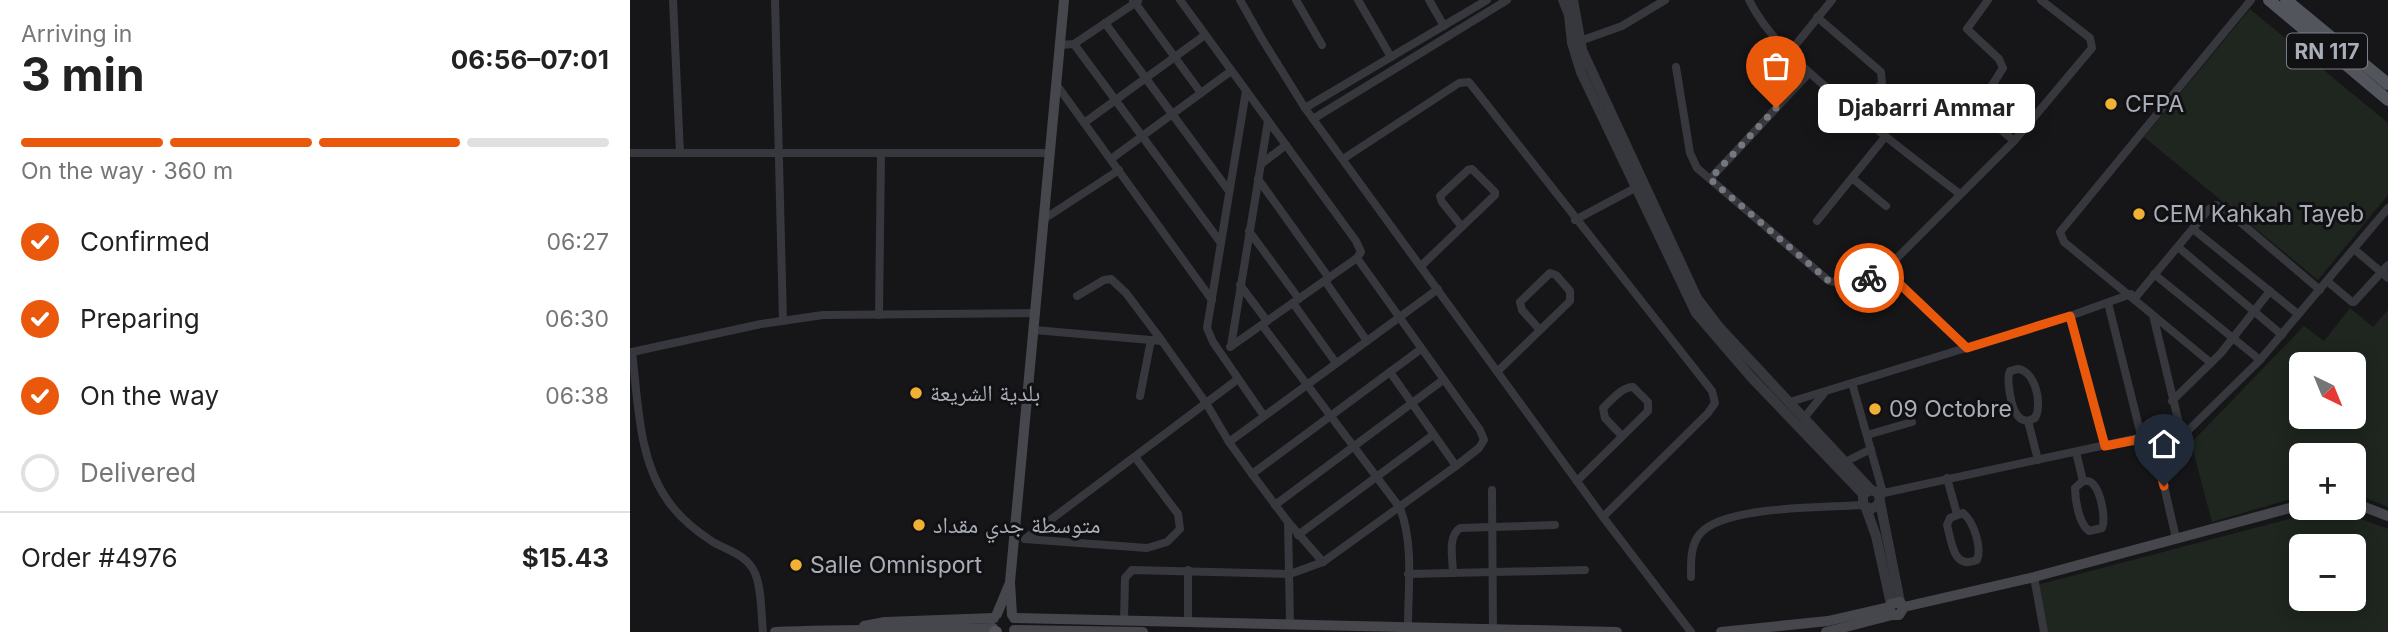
<!DOCTYPE html>
<html lang="en">
<head>
<meta charset="utf-8">
<style>
  :root { --surface:#fff; --page:#f2f2f2; --text:#222; --muted:#767676; --line:#e0e0e0; --accent:#ea580c }
  body { margin:0; font-family:Inter,"Noto Naskh Arabic",sans-serif; background:var(--page); color:var(--text); height:100vh; display:flex; flex-direction:column; font-size:26px; white-space:nowrap }
  * { box-sizing:border-box; margin:0 }
  p { font-size:23px; color:var(--muted) }
  .icon { flex:none; width:38px; height:38px; fill:none; stroke:currentColor; stroke-width:2; stroke-linecap:round; stroke-linejoin:round }
  .map { position:relative; flex:1; overflow:hidden }
  .panel { display:flex; flex-direction:column; background:var(--surface); width:630px }
  .panel>* { flex:none }
  .needle { width:46px; rotate:137deg }
  .buttons { position:absolute; left:1659px; top:352px; display:grid; gap:14px }
  .buttons a { display:grid; place-items:center; width:77px; height:77px; border-radius:10px; background:var(--surface); box-shadow:0 4px 18px #0003; font-size:35px }
  .pin { position:absolute; display:grid; place-items:center; width:60px; height:60px; color:#fff; margin:-72px -30px; border-radius:50% 50% 50% 0; rotate:-45deg; box-shadow:0 0 7px #0007 }
  .pin .icon { rotate:45deg }
  .courier { position:absolute; display:grid; place-items:center; width:70px; height:70px; margin:-35px; border:5px solid #ea580c; border-radius:50%; background:#fff; color:#222; box-shadow:0 2px 9px #0007 }
  .bubble { position:absolute; height:49px; border-radius:10px; background:var(--surface); box-shadow:0 4px 18px #0003; font-size:23px; font-weight:700; line-height:49px; text-align:center }
  .headline em { font-style:normal; font-weight:700 }
  .headline div { display:flex; flex-direction:column-reverse }
  .headline { display:flex; align-items:center; justify-content:space-between; height:119px; padding:0 21px }
  h1 { font-size:46px; font-weight:700; line-height:52px }
  .bar { display:grid; grid-template-columns:repeat(4,1fr); gap:10px 7px; align-content:center; height:84px; padding:0 21px }
  .bar i { height:9px; border-radius:5px; background:var(--line) }
  .bar .selected { background:var(--accent) }
  .bar p { grid-column:span 4 }
  .line { display:flex; align-items:center; gap:18px; padding:0 21px; border-top:2px solid var(--line) }
  .line div { flex:1 }
  ol { padding:0 21px; list-style:none }
  li { display:flex; align-items:center; gap:21px; height:77px }
  li p { margin-inline-start:auto }
  li .icon { padding:7px; border-radius:50%; background:var(--accent); color:#fff; stroke-width:4 }
  li:last-child { color:var(--muted) }
  li i { width:38px; height:38px; border:4px solid var(--line); border-radius:50% }
  main { display:flex; flex:1; min-height:0 }
  .map>svg:first-child { display:block }
  .green { fill:#1e261f; fill-rule:evenodd }
  .lines { fill:none; stroke-linecap:round; stroke-linejoin:round }
  .minor { stroke:#37383d; stroke-width:8 }
  .tertiary { stroke:#37383d; stroke-width:10 }
  .secondary { stroke:#45474d; stroke-width:10 }
  .primary { stroke:#53555c; stroke-width:12 }
  .done { stroke:#757880; stroke-width:7; stroke-dasharray:0 12.6 }
  .route { stroke:#ea580c; stroke-width:9 }
  .poi-dot { fill:#f2b134; stroke:#111113; stroke-width:2.5 }
  .labels { text-anchor:middle; dominant-baseline:central; stroke-width:6; stroke-linejoin:round; paint-order:stroke }
  .shield { fill:#111113; stroke:#7b7e86; stroke-width:2 }
  .shield-label { font-size:21px; font-weight:bold; fill:#a8adb8 }
  .poi-label { font-size:23px; fill:#a8adb8; stroke:#111113; text-anchor:start }
</style>
</head>
<body>
<main>
<section class="panel">
<div class="headline"><div><h1>3 min</h1><p>Arriving in</p></div><em>06:56–07:01</em></div>
<div class="bar"><i class="selected"></i><i class="selected"></i><i class="selected"></i><i></i><p>On the way · 360 m</p></div>
<ol>
<li><svg class="icon" aria-label="check" viewBox="0 0 24 24"><path d="M5 12l5 5 9-10"/></svg>Confirmed<p>06:27</p></li>
<li><svg class="icon" aria-label="check" viewBox="0 0 24 24"><path d="M5 12l5 5 9-10"/></svg>Preparing<p>06:30</p></li>
<li><svg class="icon" aria-label="check" viewBox="0 0 24 24"><path d="M5 12l5 5 9-10"/></svg>On the way<p>06:38</p></li>
<li><i></i>Delivered</li>
</ol>
<div class="line" style="height:91px"><div>Order #4976</div><b>$15.43</b></div>
</section>
<div class="map">
<svg width="1758" height="632" viewBox="0 0 1758 632">
  <rect width="100%" height="100%" fill="#161618"/>
  <g class="green">
    <polygon points="1620,9 1758,123 1758,195 1688,280 1514,137"/>
    <path d="M1720 308 1743 327 1758 310V507L1724 493V455H1671V496L1582 522 1561 443 1674 326 1694 341ZM1724 364V416H1671V364Z"/>
    <path d="M1701 508 1758 529V632H1416L1407 585ZM1671 546H1724V598H1671Z"/>
  </g>
  <g class="lines">
    <g class="minor">
      <polyline points="43,0 50,153"/>
      <polyline points="145,0 153,321"/>
      <polyline points="503,0 571,93"/>
      <polyline points="610,0 632,39 675,108 973,517 1061,632"/>
      <polyline points="666,0 692,45"/>
      <polyline points="728,0 761,57"/>
      <polyline points="799,0 814,26"/>
      <path d="M1119 0C1139 40 1177 71 1210 99 1249 132 1289 163 1330 194"/>
      <polyline points="1358,0 1337,29 1369,59 1373,68 1349,106 1352,113 1384,141"/>
      <polyline points="1187,17 1251,72 1252,83 1226,113"/>
      <polyline points="475,23 599,191"/>
      <polyline points="950,41 992,26 1035,0"/>
      <polyline points="444,44 591,243"/>
      <polyline points="430,45 444,44 508,1"/>
      <polyline points="1159,53 1202,0"/>
      <path d="M1046 67 1060 153 1067 168 1199 281C1217 286 1241 281 1255 270L1384 141 1462 48 1460 38 1411 0"/>
      <polyline points="426,84 582,300"/>
      <polyline points="616,91 577,328 583,342 634,416"/>
      <polyline points="675,108 857,0"/>
      <polyline points="683,119 877,0"/>
      <polyline points="454,123 575,35"/>
      <polyline points="0,153 419,153"/>
      <polyline points="481,159 601,71"/>
      <polyline points="713,159 829,83 839,82 1082,391 1085,403 1078,413 973,517"/>
      <polyline points="631,164 656,145"/>
      <polyline points="1222,178 1256,206"/>
      <polyline points="628,179 699,278"/>
      <polyline points="1080,179 1179,73"/>
      <polyline points="414,219 489,170"/>
      <polyline points="945,220 1007,187"/>
      <polyline points="1187,221 1255,137"/>
      <polyline points="1563,229 1668,314"/>
      <polyline points="619,231 669,299"/>
      <polyline points="1548,247 1652,335"/>
      <polyline points="1724,249 1758,278"/>
      <polyline points="791,266 865,195 865,192 842,169 838,170 810,196 812,202 832,227"/>
      <polyline points="1255,270 1337,348"/>
      <polyline points="1524,274 1630,360"/>
      <polyline points="695,281 737,341"/>
      <polyline points="1697,281 1722,302 1724,302 1758,265"/>
      <polyline points="610,285 637,321"/>
      <polyline points="447,296 474,280 481,279 496,293 532,341"/>
      <polyline points="1505,298 1579,209 1586,205 1596,210 1690,290"/>
      <polyline points="663,303 706,363"/>
      <polyline points="1478,303 1512,439"/>
      <polyline points="249,315 251,153"/>
      <polyline points="1440,316 1501,294"/>
      <polyline points="1524,316 1581,363"/>
      <path d="M632 325 770 508C784 544 778 588 778 626"/>
      <polyline points="404,330 532,341 576,403 599,442 622,474 658,522 693,562"/>
      <polyline points="601,346 638,121"/>
      <polyline points="600,347 727,258"/>
      <path d="M0 352H2C8 399 8 457 36 498 47 515 66 531 83 542 99 551 117 555 125 573 132 590 131 614 133 632"/>
      <polyline points="2,352 131,324 193,315 406,313"/>
      <path d="M1388 369C1405 371 1413 404 1405 418L1398 421C1393 420 1391 420 1388 416 1381 409 1376 379 1380 371Z"/>
      <polyline points="868,371 940,301 940,291 926,275 920,273 890,302 892,310 910,330"/>
      <polyline points="760,372 826,466"/>
      <polyline points="1222,383 1253,493"/>
      <polyline points="510,396 521,340"/>
      <polyline points="1542,401 1591,353 1640,291"/>
      <polyline points="1160,402 1440,316 1475,446"/>
      <polyline points="1174,418 1195,392"/>
      <polyline points="1398,421 1408,460"/>
      <polyline points="1237,435 1282,422"/>
      <polyline points="1552,436 1523,315 1434,242 1430,232 1621,0"/>
      <polyline points="1521,437 1528,460"/>
      <polyline points="599,442 808,289"/>
      <polyline points="1446,452 1453,481"/>
      <polyline points="1215,462 1241,449"/>
      <polyline points="622,474 791,349"/>
      <polyline points="1317,478 1327,514"/>
      <path d="M947 481 1018 411V402L1003 387C991 387 981 401 973 408L975 418 992 436"/>
      <path d="M1453 481C1458 481 1459 480 1463 484 1471 492 1476 519 1472 528L1459 531C1449 524 1445 500 1445 488Z"/>
      <polyline points="862,490 863,632"/>
      <polyline points="1249,494 1550,429"/>
      <polyline points="645,505 813,380"/>
      <path d="M1333 513C1344 522 1352 548 1347 560 1323 570 1322 543 1317 525L1320 518Z"/>
      <polyline points="658,522 660,623"/>
      <polyline points="668,535 803,435"/>
      <polyline points="1546,538 1528,460 1630,360 1758,208"/>
      <polyline points="395,539 608,379"/>
      <polyline points="395,539 517,548 537,542 550,529 548,514 505,457"/>
      <path d="M823 573C823 559 817 537 830 528L925 525"/>
      <polyline points="778,574 955,570"/>
      <path d="M1061 577C1061 563 1060 547 1069 535 1091 505 1195 508 1233 505"/>
      <polyline points="1404,577 1414,632"/>
      <polyline points="494,620 495,578 502,570 660,574 693,562 826,466 849,448 854,440 850,430 727,258 731,252 726,241 550,0"/>
      <polyline points="558,621 558,570"/>
    </g>
    <g class="tertiary">
      <polyline points="933,0 939,15 942,43 951,72 1066,313 1121,377 1233,494 1233,505 1241,509 1248,505 1250,498 1247,492 1241,490 1233,494"/>
      <polyline points="943,0 952,50 1067,298 1089,327 1241,490"/>
      <polyline points="1250,502 1270,602"/>
      <polyline points="1236,508 1246,536 1261,604"/>
    </g>
    <g class="secondary">
      <polyline points="1724,503 1758,516"/>
      <polyline points="1274,607 1404,577 1671,505"/>
      <polyline points="367,614 379,585"/>
      <polyline points="382,615 380,582 434,0"/>
      <polyline points="384,618 987,632"/>
      <polyline points="234,626 255,622 364,618"/>
      <polyline points="384,630 513,632"/>
      <path d="M145 632C218 629 290 630 363 628"/>
      <polyline points="1091,632 1198,621 1259,607"/>
      <polyline points="1196,632 1262,615 1269,615 1274,607 1270,602 1261,604 1260,611 1262,615"/>
    </g>
    <g class="primary">
      <polyline points="1639,0 1758,100"/>
      <polyline points="1656,0 1758,84"/>
      <polyline points="365,632 366,632"/>
    </g>
  </g>
  <g class="lines">
    <polyline class="done" points="1146,108 1080,179 1199,281 1216,282 1239,278"/>
    <polyline class="route" points="1239,278 1255,270 1337,348 1440,316 1475,446 1521,437 1534,486"/>
  </g>
  <g class="poi-dot">
    <circle cx="1481" cy="104" r="7"/>
    <circle cx="1509" cy="214" r="7"/>
    <circle cx="286" cy="393" r="7"/>
    <circle cx="1245" cy="409" r="7"/>
    <circle cx="289" cy="525" r="7"/>
    <circle cx="166" cy="565" r="7"/>
  </g>
  <g class="labels">
    <rect class="shield" x="1657" y="33.5" width="80" height="35" rx="5"/>
    <g class="shield-label">
      <text x="1697" y="51">RN 117</text>
    </g>
    <g class="poi-label">
      <text x="1495" y="104">CFPA</text>
      <text x="1523" y="214">CEM Kahkah Tayeb</text>
      <text x="300" y="393">بلدية الشريعة</text>
      <text x="1259" y="409">09 Octobre</text>
      <text x="303" y="525">متوسطة جدي مقداد</text>
      <text x="180" y="565">Salle Omnisport</text>
    </g>
  </g>
</svg>
<div class="buttons">
<a><svg class="needle" viewBox="-14 -14 28 28"><path d="M0-13l5 13h-10z" fill="#e53935"/><path d="M0 13l5-13h-10z" fill="#767676"/></svg></a>
<a>+</a>
<a>−</a>
</div>
<div class="pin" style="left:1146px;top:108px;background:#ea580c"><svg class="icon" aria-label="bag" viewBox="0 0 24 24"><path d="M5 8h14l-1 12H6zM9 8a3 3 0 0 1 6 0"/></svg></div>
<div class="pin" style="left:1534px;top:486px;background:#1f2937"><svg class="icon" aria-label="home" viewBox="0 0 24 24"><path d="M3 11l9-7 9 7M6 9v11h12V9"/></svg></div>
<div class="courier" style="left:1239px;top:278px"><svg class="icon" aria-label="bike" viewBox="0 0 24 24"><circle cx="6" cy="16" r="4"/><circle cx="18" cy="16" r="4"/><path d="M6 16l4-8h5l3 8M10 8l3 8H6M13 5h3"/></svg></div>
<div class="bubble" style="left:1188px;top:84px;width:217px">Djabarri Ammar</div>
</div>
</main>
</body>
</html>
